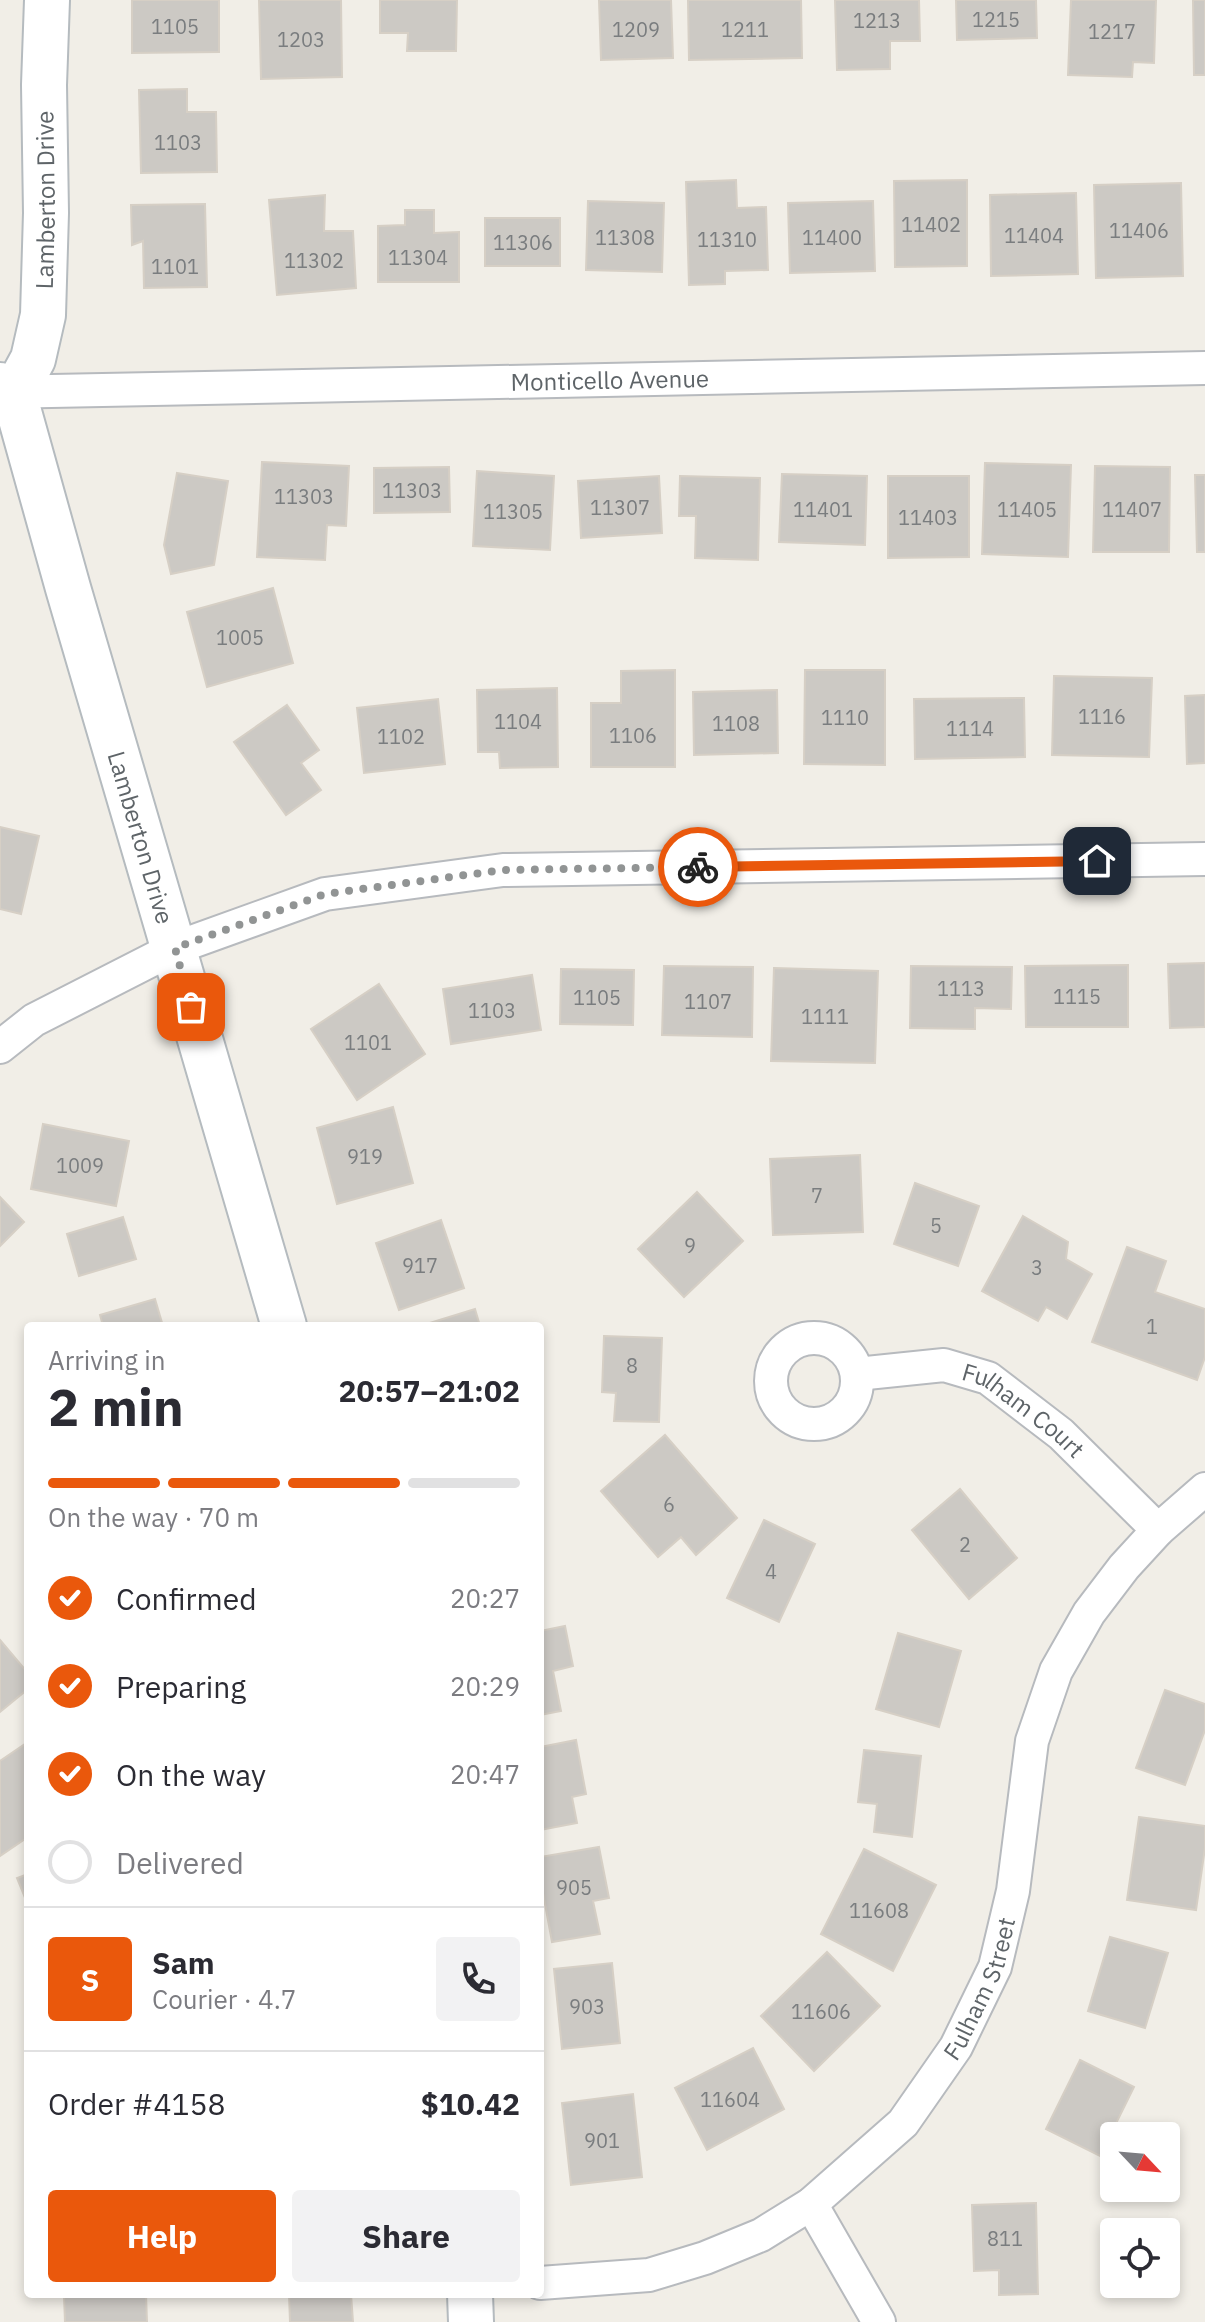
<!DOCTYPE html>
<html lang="en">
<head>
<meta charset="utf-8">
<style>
  :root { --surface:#fff; --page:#f2f2f3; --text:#2b2b33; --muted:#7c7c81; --line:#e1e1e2; --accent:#ea580c }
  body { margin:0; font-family:"IBM Plex Sans",sans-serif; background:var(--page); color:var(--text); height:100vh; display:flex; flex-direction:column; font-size:30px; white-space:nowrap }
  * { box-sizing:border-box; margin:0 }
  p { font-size:26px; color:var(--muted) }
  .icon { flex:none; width:44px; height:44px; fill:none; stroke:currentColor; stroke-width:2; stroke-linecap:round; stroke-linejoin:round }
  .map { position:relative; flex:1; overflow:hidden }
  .drawer { position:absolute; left:24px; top:1322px; width:520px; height:976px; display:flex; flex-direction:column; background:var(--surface); border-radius:8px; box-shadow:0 4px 12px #0003 }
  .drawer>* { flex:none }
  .needle { width:52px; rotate:116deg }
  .controls { position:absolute; left:1100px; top:2122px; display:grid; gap:16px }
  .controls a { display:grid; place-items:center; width:80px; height:80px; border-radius:8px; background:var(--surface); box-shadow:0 4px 12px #0003; font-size:40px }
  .pin { position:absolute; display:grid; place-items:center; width:68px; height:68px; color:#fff; margin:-34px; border-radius:16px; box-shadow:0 4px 12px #0006 }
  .courier { position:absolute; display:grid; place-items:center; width:80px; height:80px; margin:-40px; border:6px solid #ea580c; border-radius:50%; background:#fff; color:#222; box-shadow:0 2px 10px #0007 }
  .head em { font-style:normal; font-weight:700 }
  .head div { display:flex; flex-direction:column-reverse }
  .head { display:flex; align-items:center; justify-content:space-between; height:136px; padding:0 24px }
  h1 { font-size:52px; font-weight:700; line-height:60px }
  .bar { display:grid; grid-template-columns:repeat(4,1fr); gap:12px 8px; align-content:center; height:96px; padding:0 24px }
  .bar i { height:10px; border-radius:6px; background:var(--line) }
  .bar .on { background:var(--accent) }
  .bar p { grid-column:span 4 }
  .line { display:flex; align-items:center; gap:20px; padding:0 24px; border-top:2px solid var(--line) }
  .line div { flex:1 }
  .round { display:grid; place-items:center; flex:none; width:84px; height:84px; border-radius:8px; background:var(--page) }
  ol { padding:0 24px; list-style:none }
  li { display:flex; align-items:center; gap:24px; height:88px }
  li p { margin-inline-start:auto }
  li .icon { padding:8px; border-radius:50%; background:var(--accent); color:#fff; stroke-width:4 }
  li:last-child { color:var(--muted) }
  li i { width:44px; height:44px; border:4px solid var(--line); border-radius:50% }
  .cta { display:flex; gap:16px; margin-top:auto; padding:16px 24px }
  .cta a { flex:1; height:92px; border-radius:8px; background:var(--accent); color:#fff; font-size:32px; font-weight:700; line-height:92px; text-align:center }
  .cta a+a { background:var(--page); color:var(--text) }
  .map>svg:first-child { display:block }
  .building { fill:#ccc9c4; stroke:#d6cfc5; stroke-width:2 }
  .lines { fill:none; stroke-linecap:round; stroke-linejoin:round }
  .street-casing { stroke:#b7babe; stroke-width:36 }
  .secondary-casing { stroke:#b5bbbf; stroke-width:48 }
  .street { stroke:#fff; stroke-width:32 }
  .secondary { stroke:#fff; stroke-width:44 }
  .done { stroke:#919494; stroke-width:8; stroke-dasharray:0 14.4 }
  .route { stroke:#ea580c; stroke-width:10 }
  .labels { text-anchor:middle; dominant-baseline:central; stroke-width:8; stroke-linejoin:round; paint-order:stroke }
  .number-label { font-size:20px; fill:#7a7d7f }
  .street-label { font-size:24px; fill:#5e6468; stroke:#fff }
</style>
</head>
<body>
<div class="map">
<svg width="1205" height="2322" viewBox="0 0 1205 2322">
  <rect width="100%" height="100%" fill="#f1eee7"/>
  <g class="building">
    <polygon points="132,0 219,0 219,52 132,53"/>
    <polygon points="259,0 341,0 342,77 261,79"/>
    <polygon points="380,0 457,0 456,51 407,51 408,33 380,33"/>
    <polygon points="599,0 671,0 673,58 601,60"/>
    <polygon points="688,0 801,0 802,58 689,60"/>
    <polygon points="835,0 919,0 920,41 890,41 890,69 837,70"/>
    <polygon points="956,0 1036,0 1037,38 957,40"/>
    <polygon points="1071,0 1156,0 1154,63 1133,62 1132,77 1068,75"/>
    <polygon points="1193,0 1205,0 1205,75 1194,75"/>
    <polygon points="187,89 187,112 216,112 217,172 141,173 139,90"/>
    <polygon points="736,180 737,208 766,207 768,270 725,271 725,284 689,285 686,182"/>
    <polygon points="967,180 967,266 895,267 894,181"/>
    <polygon points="1181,183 1183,276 1096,278 1094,185"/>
    <polygon points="1076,193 1078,274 991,276 990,195"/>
    <polygon points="325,195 324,231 353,231 356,288 277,295 269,200"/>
    <polygon points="588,201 664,203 662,272 586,270"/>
    <polygon points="873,201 875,271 790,273 788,203"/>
    <polygon points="205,204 207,287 144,288 143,241 132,245 131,205"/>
    <polygon points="405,210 434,210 434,233 459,232 459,282 378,282 378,226 405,225"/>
    <rect x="485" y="218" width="75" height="48"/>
    <polygon points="262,462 349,466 346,526 327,525 325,560 257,557"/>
    <polygon points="985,463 1071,465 1068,557 982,554"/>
    <polygon points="1095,466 1170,467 1169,552 1093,552"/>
    <polygon points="449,467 450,512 374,513 374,468"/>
    <polygon points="477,471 554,476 550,550 473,546"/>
    <polygon points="177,473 228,481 214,565 171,574 164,545"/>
    <polygon points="782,474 867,476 865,545 779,542"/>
    <polygon points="1195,475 1205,475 1205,552 1197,552"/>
    <polygon points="659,476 662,533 581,538 578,481"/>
    <polygon points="680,476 760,478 758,560 695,558 696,516 679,516"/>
    <polygon points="888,476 969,476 969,557 888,558"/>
    <polygon points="273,588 293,663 207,687 187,612"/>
    <polygon points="675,670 675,767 591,767 591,703 621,703 621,671"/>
    <polygon points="805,670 885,670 885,765 804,764"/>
    <polygon points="1054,676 1152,678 1149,757 1052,755"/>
    <polygon points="557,688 558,767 500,768 499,752 478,752 477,690"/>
    <polygon points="777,690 778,753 694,755 693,692"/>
    <polygon points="1205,695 1205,763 1187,764 1185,696"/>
    <polygon points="1024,698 1025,757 915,759 914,699"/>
    <polygon points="438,699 445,764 364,773 357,708"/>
    <polygon points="287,705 319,750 301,763 321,790 286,815 234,742"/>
    <polygon points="0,827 39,836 21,914 0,909"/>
    <polygon points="1205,963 1205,1027 1170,1028 1168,964"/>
    <polygon points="1128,965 1128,1027 1026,1027 1025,966"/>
    <polygon points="664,966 753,967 752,1037 662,1035"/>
    <polygon points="911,966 1012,967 1011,1009 975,1008 975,1029 910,1028"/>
    <polygon points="774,968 878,971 875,1063 771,1061"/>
    <polygon points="561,969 634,970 633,1025 560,1024"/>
    <polygon points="532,975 541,1030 451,1044 443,989"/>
    <polygon points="379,984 425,1054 357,1100 311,1029"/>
    <polygon points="393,1107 413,1183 337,1204 317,1128"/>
    <polygon points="43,1124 129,1141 116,1206 31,1189"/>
    <polygon points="860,1155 863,1232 773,1235 770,1159"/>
    <polygon points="915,1183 979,1206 958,1266 894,1244"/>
    <polygon points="697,1192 743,1241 684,1297 638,1249"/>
    <polygon points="0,1197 24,1222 0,1246"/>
    <polygon points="1023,1216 1068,1242 1066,1259 1092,1274 1067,1319 1046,1307 1038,1321 982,1291"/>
    <polygon points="123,1217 136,1259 79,1276 67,1234"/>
    <polygon points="441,1220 464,1288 399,1310 376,1243"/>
    <polygon points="1127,1247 1166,1261 1155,1292 1205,1309 1205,1357 1197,1380 1092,1342"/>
    <polygon points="155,1299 163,1326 103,1326 100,1315"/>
    <polygon points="475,1309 480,1326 420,1326"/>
    <polygon points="604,1336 662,1338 659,1422 614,1421 616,1393 602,1392"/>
    <polygon points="665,1435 737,1518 696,1555 681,1537 658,1557 601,1491"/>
    <polygon points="960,1489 1017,1558 969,1599 912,1530"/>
    <polygon points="764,1520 815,1544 779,1622 727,1598"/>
    <polygon points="565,1626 573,1666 553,1671 561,1711 540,1715 540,1631"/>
    <polygon points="898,1633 961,1651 939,1727 876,1709"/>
    <polygon points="0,1640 28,1673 28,1689 0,1712"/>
    <polygon points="1165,1690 1205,1704 1205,1730 1185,1785 1136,1768"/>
    <polygon points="576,1740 586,1794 572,1797 577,1823 540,1830 540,1747"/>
    <polygon points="28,1742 28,1837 0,1856 0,1761"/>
    <polygon points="864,1750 921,1756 912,1837 874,1832 877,1804 858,1802"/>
    <polygon points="1139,1817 1205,1826 1205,1848 1196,1910 1127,1900"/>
    <polygon points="599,1847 609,1898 593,1901 600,1934 552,1942 540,1877 540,1857"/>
    <polygon points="864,1849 936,1885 893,1971 821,1934"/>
    <polygon points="28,1874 28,1905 17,1878"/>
    <polygon points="1110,1937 1168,1953 1145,2028 1088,2011"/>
    <polygon points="827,1952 880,2006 814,2071 761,2016"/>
    <polygon points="612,1963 620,2043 562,2049 554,1969"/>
    <polygon points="753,2048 784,2109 707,2150 675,2088"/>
    <polygon points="1080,2060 1134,2087 1100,2156 1046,2129"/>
    <polygon points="633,2094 642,2177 571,2185 562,2103"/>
    <polygon points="1036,2203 1038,2294 999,2295 999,2270 974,2271 972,2205"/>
    <polygon points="94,2294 146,2294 147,2322 65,2322 64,2296"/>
    <polygon points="289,2294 351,2294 353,2322 290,2322"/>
  </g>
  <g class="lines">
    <defs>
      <g id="street">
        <path id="s1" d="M0 392 1205 368"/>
        <polyline points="0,1047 34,1020 175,948 325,894 503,870 1205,859"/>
        <circle cx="814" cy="1381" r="43"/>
        <path id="s2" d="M857 1374 944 1365 988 1378 1061 1434 1158 1530"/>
        <polyline points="811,2204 879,2322"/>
        <path id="s3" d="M540 2283 649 2275 705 2258 761 2235 811 2204 903 2123 956 2047 995 1967 1013 1891 1032 1741 1056 1671 1089 1613 1124 1567 1158 1530 1205 1489"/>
      </g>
      <g id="secondary">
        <path id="s4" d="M0 385 14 394 68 588 284 1326"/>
        <path id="s5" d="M14 394 33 359 43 315 46 213 44 85 47 0"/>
        <polyline points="470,2294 471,2322"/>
      </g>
    </defs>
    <use href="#street" class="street-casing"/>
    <use href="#secondary" class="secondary-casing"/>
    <use href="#street" class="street"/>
    <use href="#secondary" class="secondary"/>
  </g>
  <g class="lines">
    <polyline class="done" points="191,1007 175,948 325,894 503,870 698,867"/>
    <polyline class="route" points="698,867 1097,861"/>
  </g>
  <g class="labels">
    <g class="number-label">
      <text x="996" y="19">1215</text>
      <text x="877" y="20">1213</text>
      <text x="175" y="26">1105</text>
      <text x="636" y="29">1209</text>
      <text x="745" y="29">1211</text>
      <text x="1112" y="31">1217</text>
      <text x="301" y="39">1203</text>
      <text x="178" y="142">1103</text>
      <text x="931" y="224">11402</text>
      <text x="1139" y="230">11406</text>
      <text x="1034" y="235">11404</text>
      <text x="625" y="237">11308</text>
      <text x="832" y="237">11400</text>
      <text x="727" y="239">11310</text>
      <text x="523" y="242">11306</text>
      <text x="418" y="257">11304</text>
      <text x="314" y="260">11302</text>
      <text x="175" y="266">1101</text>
      <text x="412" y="490">11303</text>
      <text x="304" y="496">11303</text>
      <text x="620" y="507">11307</text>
      <text x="823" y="509">11401</text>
      <text x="1027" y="509">11405</text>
      <text x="1132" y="509">11407</text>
      <text x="513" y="511">11305</text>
      <text x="928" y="517">11403</text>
      <text x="240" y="637">1005</text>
      <text x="1102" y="716">1116</text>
      <text x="845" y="717">1110</text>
      <text x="518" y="721">1104</text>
      <text x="736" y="723">1108</text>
      <text x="970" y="728">1114</text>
      <text x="633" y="735">1106</text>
      <text x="401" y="736">1102</text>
      <text x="961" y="988">1113</text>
      <text x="1077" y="996">1115</text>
      <text x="597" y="997">1105</text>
      <text x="708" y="1001">1107</text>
      <text x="492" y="1010">1103</text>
      <text x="825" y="1016">1111</text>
      <text x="368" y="1042">1101</text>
      <text x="365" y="1156">919</text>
      <text x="80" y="1165">1009</text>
      <text x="817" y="1195">7</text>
      <text x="936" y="1225">5</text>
      <text x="690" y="1245">9</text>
      <text x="420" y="1265">917</text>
      <text x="1037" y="1267">3</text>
      <text x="1152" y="1326">1</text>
      <text x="632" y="1365">8</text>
      <text x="669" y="1504">6</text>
      <text x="965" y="1544">2</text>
      <text x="771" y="1571">4</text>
      <text x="574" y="1887">905</text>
      <text x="879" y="1910">11608</text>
      <text x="587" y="2006">903</text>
      <text x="821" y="2011">11606</text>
      <text x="730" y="2099">11604</text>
      <text x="602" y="2140">901</text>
      <text x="1005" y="2238">811</text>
    </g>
    <g class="street-label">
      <text stroke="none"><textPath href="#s5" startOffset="200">Lamberton Drive</textPath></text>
      <text stroke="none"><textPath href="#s1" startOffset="610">Monticello Avenue</textPath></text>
      <text stroke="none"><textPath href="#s4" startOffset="478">Lamberton Drive</textPath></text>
      <text stroke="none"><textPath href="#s2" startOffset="180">Fulham Court</textPath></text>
      <text stroke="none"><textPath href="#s3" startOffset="566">Fulham Street</textPath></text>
    </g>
  </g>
</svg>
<div class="controls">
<a><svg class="needle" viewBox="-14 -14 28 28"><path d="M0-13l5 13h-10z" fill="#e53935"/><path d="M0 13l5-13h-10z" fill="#7c7c81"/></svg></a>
<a><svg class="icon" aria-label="locate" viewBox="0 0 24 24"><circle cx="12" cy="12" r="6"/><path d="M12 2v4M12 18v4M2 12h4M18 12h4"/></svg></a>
</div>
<div class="pin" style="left:191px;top:1007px;background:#ea580c"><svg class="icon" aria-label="bag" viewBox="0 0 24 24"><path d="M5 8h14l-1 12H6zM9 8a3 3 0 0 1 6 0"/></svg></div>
<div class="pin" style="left:1097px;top:861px;background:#1f2937"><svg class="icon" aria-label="home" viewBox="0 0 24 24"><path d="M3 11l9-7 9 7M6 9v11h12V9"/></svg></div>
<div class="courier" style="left:698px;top:867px"><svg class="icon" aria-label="bike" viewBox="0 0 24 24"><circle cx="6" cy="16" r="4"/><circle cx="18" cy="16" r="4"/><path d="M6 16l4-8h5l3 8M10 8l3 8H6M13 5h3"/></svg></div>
<section class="drawer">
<div class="head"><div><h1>2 min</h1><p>Arriving in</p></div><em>20:57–21:02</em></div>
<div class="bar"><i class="on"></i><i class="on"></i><i class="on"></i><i></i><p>On the way · 70 m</p></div>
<ol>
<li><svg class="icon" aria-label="check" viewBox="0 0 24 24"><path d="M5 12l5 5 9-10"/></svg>Confirmed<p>20:27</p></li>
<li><svg class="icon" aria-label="check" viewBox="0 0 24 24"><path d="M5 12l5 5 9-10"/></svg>Preparing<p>20:29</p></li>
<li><svg class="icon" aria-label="check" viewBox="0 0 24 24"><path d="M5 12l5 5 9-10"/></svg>On the way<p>20:47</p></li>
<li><i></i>Delivered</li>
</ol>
<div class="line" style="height:144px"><b class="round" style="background:var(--accent);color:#fff">S</b><div><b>Sam</b><p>Courier · 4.7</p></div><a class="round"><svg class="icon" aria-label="phone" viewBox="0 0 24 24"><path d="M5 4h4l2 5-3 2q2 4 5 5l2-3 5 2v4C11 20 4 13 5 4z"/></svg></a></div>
<div class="line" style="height:104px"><div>Order #4158</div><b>$10.42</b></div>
<div class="cta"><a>Help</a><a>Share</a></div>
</section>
</div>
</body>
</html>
